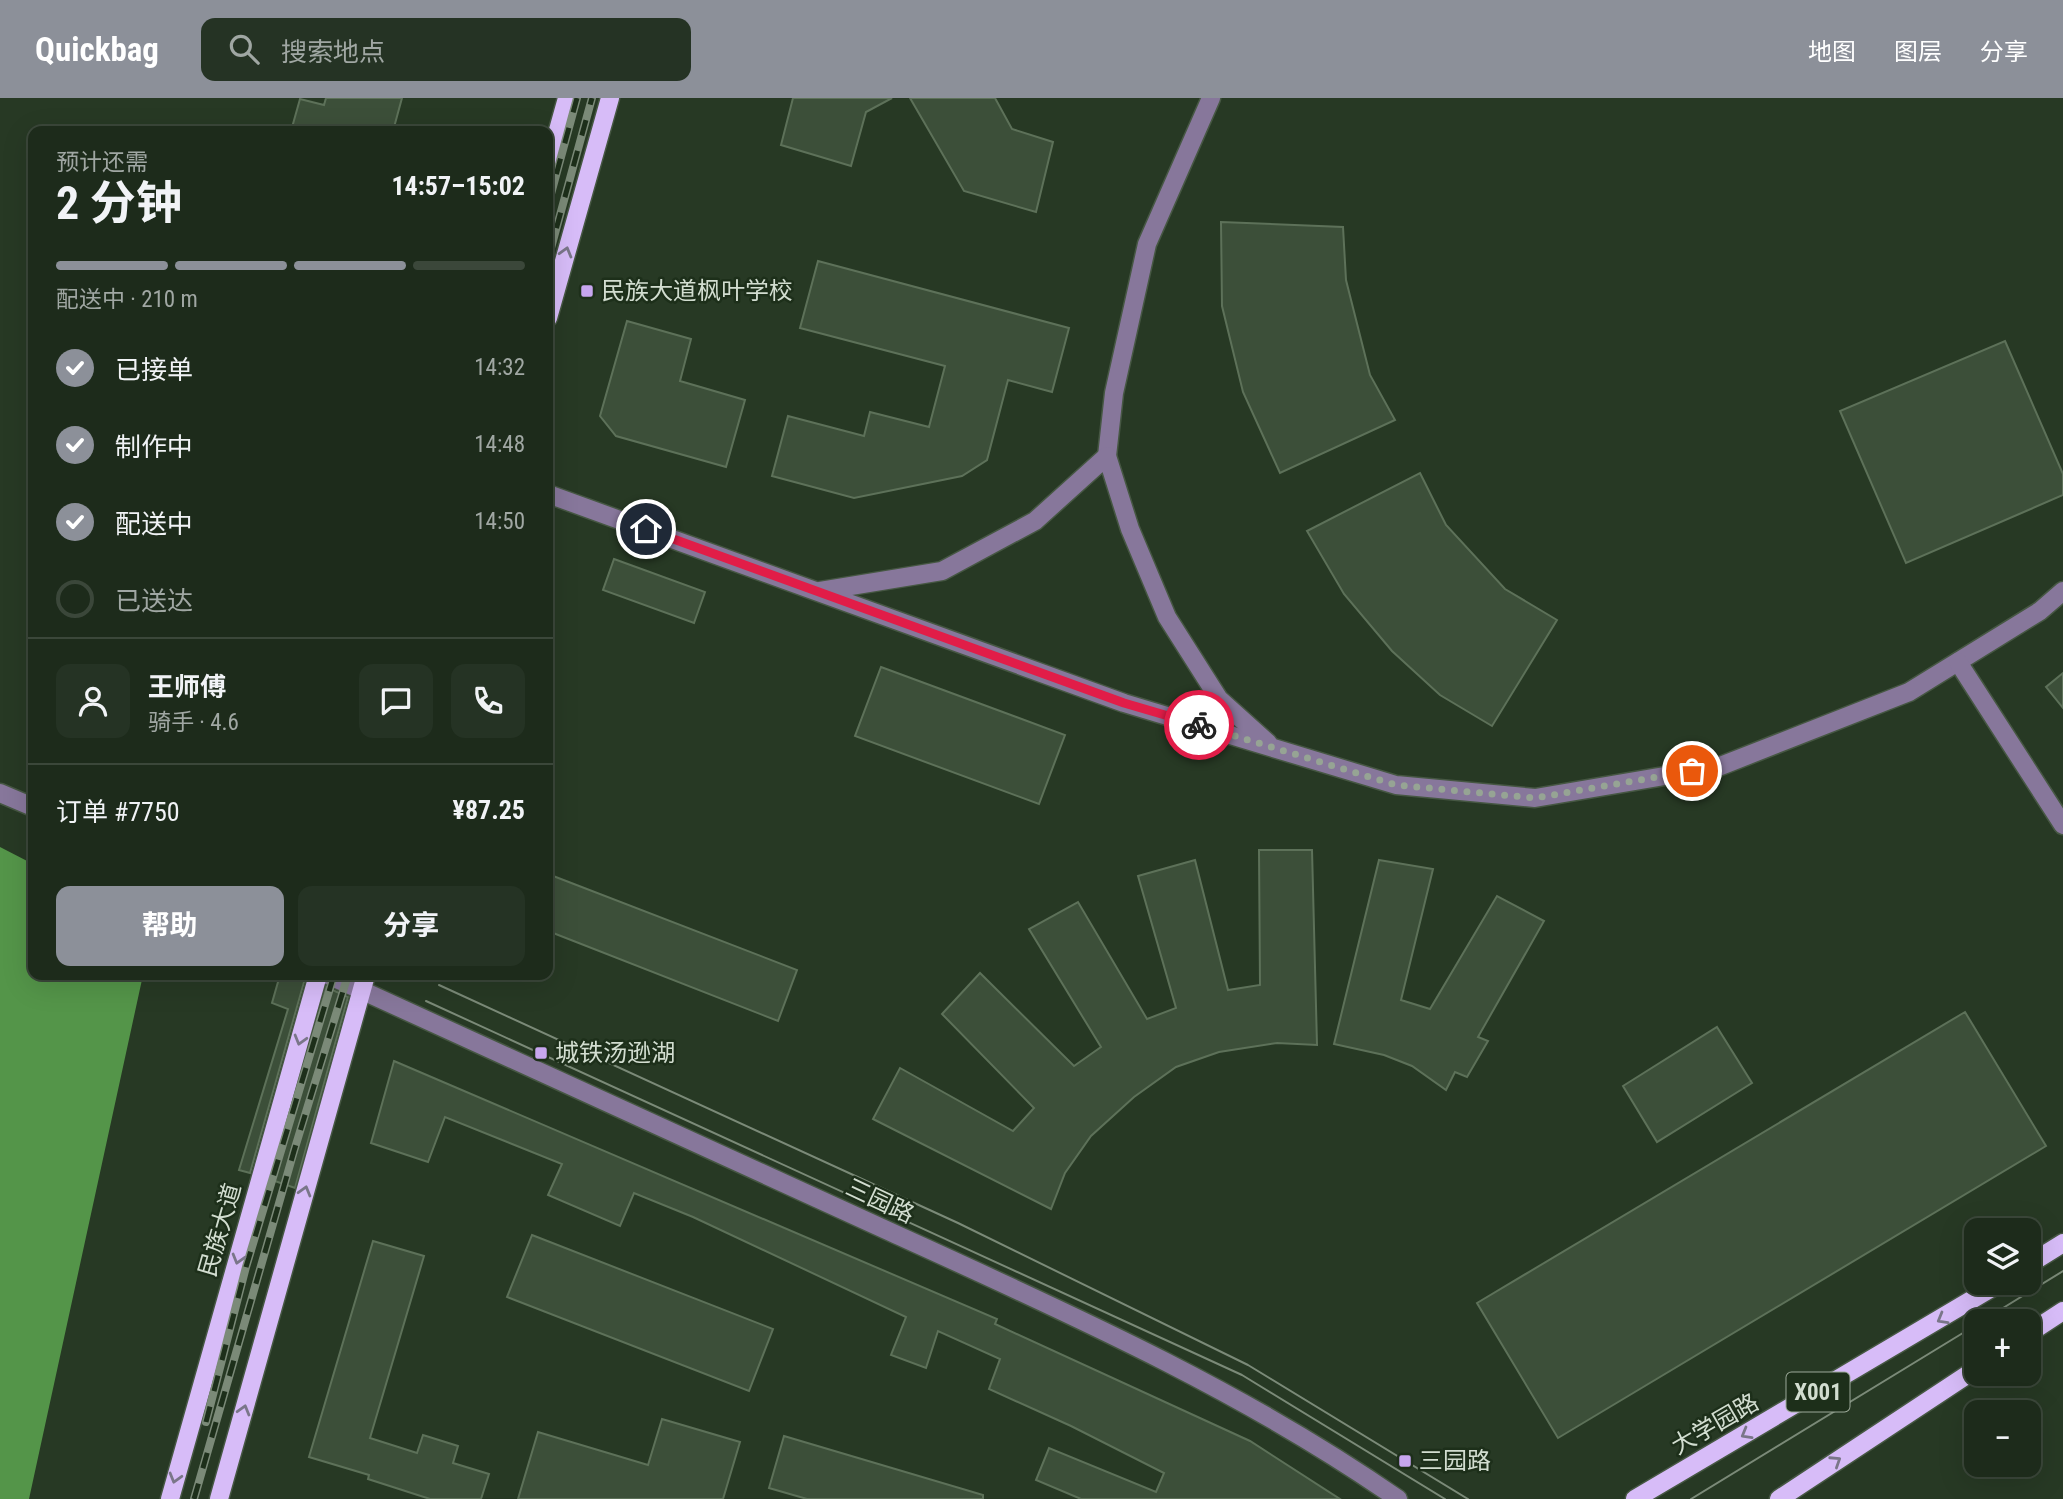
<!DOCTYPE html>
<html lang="zh">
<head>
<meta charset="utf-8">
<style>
  :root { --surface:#1d2b1b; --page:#253324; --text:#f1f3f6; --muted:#a0a7a3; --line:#3b473a; --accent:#8c9099 }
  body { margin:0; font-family:"Roboto Condensed","Noto Sans SC",sans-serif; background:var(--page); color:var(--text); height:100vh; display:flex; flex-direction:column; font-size:26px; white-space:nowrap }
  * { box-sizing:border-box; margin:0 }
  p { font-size:23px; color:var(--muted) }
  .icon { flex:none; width:38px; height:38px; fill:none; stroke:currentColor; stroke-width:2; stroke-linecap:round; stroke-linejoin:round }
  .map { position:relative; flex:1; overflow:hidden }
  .side { position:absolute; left:28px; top:28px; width:525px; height:854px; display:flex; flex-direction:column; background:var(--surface); border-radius:14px; box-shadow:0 7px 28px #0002,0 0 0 2px var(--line) }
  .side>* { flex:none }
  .buttons { position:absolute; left:1964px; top:1120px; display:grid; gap:14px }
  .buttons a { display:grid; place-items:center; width:77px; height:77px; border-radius:14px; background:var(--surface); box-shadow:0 7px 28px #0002,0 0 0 2px var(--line); font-size:35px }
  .pin { position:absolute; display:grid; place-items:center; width:60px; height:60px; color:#fff; margin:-30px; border:4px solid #fff; border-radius:50%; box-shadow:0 2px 7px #0007 }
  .courier { position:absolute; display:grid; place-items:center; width:70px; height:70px; margin:-35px; border:5px solid #e11d48; border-radius:50%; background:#fff; color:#222; box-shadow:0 2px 9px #0007 }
  .summary em { font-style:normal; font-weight:700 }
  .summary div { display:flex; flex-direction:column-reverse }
  .summary { display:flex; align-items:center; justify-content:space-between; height:119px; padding:0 28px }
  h1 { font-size:46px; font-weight:700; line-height:52px }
  .bar { display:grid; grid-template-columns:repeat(4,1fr); gap:10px 7px; align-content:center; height:84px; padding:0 28px }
  .bar i { height:9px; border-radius:5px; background:var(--line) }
  .bar .selected { background:var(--accent) }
  .bar p { grid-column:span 4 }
  .line { display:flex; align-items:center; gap:18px; padding:0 28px; border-top:2px solid var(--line) }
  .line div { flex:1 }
  .round { display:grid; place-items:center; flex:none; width:74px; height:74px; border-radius:14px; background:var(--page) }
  ol { padding:0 28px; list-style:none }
  li { display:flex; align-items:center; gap:21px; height:77px }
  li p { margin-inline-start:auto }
  li .icon { padding:7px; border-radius:50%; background:var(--accent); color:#fff; stroke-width:4 }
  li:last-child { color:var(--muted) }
  li i { width:38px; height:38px; border:4px solid var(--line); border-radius:50% }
  .action { display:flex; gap:14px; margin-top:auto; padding:14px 28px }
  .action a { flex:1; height:80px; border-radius:14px; background:var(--accent); color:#fff; font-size:28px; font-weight:700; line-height:80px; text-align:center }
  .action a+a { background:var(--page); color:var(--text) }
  header { display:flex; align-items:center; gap:42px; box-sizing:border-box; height:98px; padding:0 35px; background:var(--accent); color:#fff }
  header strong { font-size:33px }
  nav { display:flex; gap:38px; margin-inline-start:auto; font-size:24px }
  .search { width:490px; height:63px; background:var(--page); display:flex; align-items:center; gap:18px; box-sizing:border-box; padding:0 24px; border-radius:14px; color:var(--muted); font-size:26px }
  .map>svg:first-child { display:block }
  .water { fill:#549549 }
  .building { fill:#3c4f39; stroke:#5d7159; stroke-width:2 }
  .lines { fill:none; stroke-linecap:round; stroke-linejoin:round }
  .minor-casing { stroke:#465743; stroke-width:21 }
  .major-casing { stroke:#465743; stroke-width:21 }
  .minor { stroke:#87779b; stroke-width:18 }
  .major { stroke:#d7bcf8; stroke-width:18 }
  .tram { stroke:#7b8a78; stroke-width:2 }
  .rail-casing { stroke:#7b8a78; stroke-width:8 }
  .rail { stroke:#1d2f1a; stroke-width:5; stroke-dasharray:16; stroke-linecap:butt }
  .oneway { stroke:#7a7689 }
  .done { stroke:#96a494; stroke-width:7; stroke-dasharray:0 12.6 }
  .route { stroke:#e11d48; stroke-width:9 }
  .poi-dot { fill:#c7a6ef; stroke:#1d2f1a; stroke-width:2.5 }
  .labels { text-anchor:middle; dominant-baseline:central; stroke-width:5; stroke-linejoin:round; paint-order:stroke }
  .shield { fill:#1d2f1a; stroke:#9ca999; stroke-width:2 }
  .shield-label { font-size:23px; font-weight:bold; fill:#d2ddd0 }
  .poi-label { font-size:24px; fill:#d2ddd0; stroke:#1d2f1a; text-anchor:start }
  .street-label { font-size:24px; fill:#d2ddd0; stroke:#1d2f1a }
</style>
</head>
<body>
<header>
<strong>Quickbag</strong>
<div class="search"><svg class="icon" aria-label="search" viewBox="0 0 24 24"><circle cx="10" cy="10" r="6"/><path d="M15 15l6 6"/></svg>搜索地点</div>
<nav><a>地图</a><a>图层</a><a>分享</a></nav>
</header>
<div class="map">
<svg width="2063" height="1401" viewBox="0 0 2063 1401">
  <rect width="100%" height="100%" fill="#273924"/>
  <polygon class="water" points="0,749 33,766 33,877 143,877 29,1401 0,1401"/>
  <g class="building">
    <polygon points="326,0 402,0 393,33 291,33 300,1 324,7"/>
    <polygon points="793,0 892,0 866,14 851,68 781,47"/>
    <polygon points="910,0 995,0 1012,31 1053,44 1036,114 964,93"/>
    <polygon points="1221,124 1343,129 1346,182 1370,277 1395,322 1280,375 1243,294 1222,208"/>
    <polygon points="818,163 1069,230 1052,294 1008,282 987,362 962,378 854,400 772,378 788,318 864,338 870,314 929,329 945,268 800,230"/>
    <polygon points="627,223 691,241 680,283 745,302 726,369 616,338 600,318"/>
    <polygon points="2005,243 2063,376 2063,397 1906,465 1840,313"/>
    <polygon points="1420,375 1446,427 1505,491 1557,522 1492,628 1440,597 1392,553 1344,496 1307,433"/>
    <polygon points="614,461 705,494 694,525 603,492"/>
    <polygon points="881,569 1065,637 1039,706 855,638"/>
    <polygon points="2063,575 2063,610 2046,589"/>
    <polygon points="1259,752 1312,752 1317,947 1277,945 1219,954 1176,969 1134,999 1091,1038 1065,1075 1051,1111 873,1021 900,970 1013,1033 1034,1010 942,916 980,875 1074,968 1101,949 1029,831 1078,804 1147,921 1176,910 1138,778 1195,762 1228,892 1260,887"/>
    <polygon points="1379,762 1433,771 1401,902 1430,911 1497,798 1544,823 1478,939 1488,943 1467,979 1455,974 1446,992 1412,968 1384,957 1334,946"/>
    <polygon points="548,776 797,872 778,923 548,833"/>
    <polygon points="280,877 306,877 250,1075 239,1072 288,911 272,905"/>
    <polygon points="326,889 348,899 295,1090 272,1082"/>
    <polygon points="1965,914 2046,1048 1558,1340 1477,1205"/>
    <polygon points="1717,929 1752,985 1657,1044 1623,988"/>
    <polygon points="394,963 997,1221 995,1226 1250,1343 1340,1401 1081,1401 1036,1382 1049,1350 1156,1394 1164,1375 1071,1328 989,1291 1000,1261 938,1233 926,1270 891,1257 906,1219 693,1119 634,1095 620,1128 548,1097 562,1066 445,1019 428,1064 371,1045"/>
    <polygon points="532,1137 773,1231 749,1293 507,1199"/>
    <polygon points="373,1143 424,1158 370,1340 417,1355 423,1337 458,1348 453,1365 489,1376 481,1401 430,1401 368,1381 369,1377 309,1359"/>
    <polygon points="662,1321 740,1344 723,1401 518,1401 538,1334 648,1367"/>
    <polygon points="784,1338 983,1397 983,1401 807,1401 769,1390"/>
  </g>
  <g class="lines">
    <defs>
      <g id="minor">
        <polyline points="1107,358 1114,295 1147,146 1211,0"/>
        <polyline points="548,396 1124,605 1396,687 1535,700 1718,669 1909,594 2040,513 2063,493"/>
        <polyline points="820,493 942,473 1035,423 1107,358 1130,431 1167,519 1219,601 1268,645"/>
        <polyline points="1958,564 2063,727"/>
        <polyline points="0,695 33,709"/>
        <path d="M328 877C513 961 698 1046 884 1131 1059 1211 1239 1290 1398 1401"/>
      </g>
      <g id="major">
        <polyline points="548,68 567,0"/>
        <polyline points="548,220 610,0"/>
        <polyline points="2028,1167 2063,1145"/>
        <polyline points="2028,1236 2063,1213"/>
        <polyline points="170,1401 318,877"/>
        <polyline points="219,1401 366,877"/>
        <polyline points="1635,1401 2000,1185"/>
        <polyline points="1779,1401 1976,1271"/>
      </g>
    </defs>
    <use href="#minor" class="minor-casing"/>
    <use href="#major" class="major-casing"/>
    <use href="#minor" class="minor"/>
    <use href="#major" class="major"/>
    <g class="tram">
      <polyline points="439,887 958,1125 1248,1267 1468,1401"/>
      <polyline points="426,903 1242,1277 1445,1401"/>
      <polyline points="1982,1223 2063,1173"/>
      <polyline points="1691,1401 1976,1227"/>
    </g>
    <defs>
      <g id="rail">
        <polyline points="548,107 577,0"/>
        <polyline points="548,161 592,0"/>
        <polyline points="206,1324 246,1169 334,877"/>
        <polyline points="194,1401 294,1053 348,877"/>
      </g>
    </defs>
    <use href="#rail" class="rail-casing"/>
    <use href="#rail" class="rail"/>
  </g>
  <defs><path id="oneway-chevron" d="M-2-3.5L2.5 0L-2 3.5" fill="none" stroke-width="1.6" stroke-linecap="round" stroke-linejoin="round" transform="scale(1.75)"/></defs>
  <g class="oneway">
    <use href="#oneway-chevron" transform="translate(566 154) rotate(-74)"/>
    <use href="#oneway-chevron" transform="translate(300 942) rotate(106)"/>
    <use href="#oneway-chevron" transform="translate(305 1093) rotate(-74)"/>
    <use href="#oneway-chevron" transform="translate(238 1161) rotate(106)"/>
    <use href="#oneway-chevron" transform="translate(1942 1221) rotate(150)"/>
    <use href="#oneway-chevron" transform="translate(244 1312) rotate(-74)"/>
    <use href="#oneway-chevron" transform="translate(1746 1336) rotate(150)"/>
    <use href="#oneway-chevron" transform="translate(1836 1363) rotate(-33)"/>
    <use href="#oneway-chevron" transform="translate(175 1380) rotate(106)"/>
  </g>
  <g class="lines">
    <polyline class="done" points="1199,627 1396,687 1535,700 1692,673"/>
    <polyline class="route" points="646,431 1124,605 1199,627"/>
  </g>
  <g class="poi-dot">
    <rect x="580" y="186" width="14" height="14" rx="3.5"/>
    <rect x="534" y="948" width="14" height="14" rx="3.5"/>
    <rect x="1398" y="1356" width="14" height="14" rx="3.5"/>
  </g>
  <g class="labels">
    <rect class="shield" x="1786.5" y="1274.5" width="63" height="39" rx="5"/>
    <g class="shield-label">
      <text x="1818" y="1294">X001</text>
    </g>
    <g class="poi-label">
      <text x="601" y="193">民族大道枫叶学校</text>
      <text x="555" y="955">城铁汤逊湖</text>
      <text x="1419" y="1363">三园路</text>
    </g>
    <g class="street-label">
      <text transform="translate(880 1103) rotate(25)">三园路</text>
      <text transform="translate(220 1132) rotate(-74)">民族大道</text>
      <text transform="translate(1715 1326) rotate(-30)">大学园路</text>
    </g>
  </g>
</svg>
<div class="buttons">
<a><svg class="icon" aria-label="layers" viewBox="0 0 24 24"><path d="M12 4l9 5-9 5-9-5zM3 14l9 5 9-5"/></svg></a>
<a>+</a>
<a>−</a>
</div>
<div class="pin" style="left:1692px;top:673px;background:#ea580c"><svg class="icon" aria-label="bag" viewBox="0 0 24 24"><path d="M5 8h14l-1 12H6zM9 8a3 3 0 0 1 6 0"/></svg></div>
<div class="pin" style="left:646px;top:431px;background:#1f2937"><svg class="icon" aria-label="home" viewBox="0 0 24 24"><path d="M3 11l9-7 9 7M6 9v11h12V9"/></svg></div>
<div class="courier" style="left:1199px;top:627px"><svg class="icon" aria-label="bike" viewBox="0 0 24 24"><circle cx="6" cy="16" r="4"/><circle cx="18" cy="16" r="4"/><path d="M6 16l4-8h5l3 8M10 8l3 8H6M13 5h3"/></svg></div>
<section class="side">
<div class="summary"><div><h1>2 分钟</h1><p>预计还需</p></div><em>14:57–15:02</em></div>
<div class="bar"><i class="selected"></i><i class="selected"></i><i class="selected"></i><i></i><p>配送中 · 210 m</p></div>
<ol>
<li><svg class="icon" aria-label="check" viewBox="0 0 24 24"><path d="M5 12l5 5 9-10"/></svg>已接单<p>14:32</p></li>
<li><svg class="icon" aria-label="check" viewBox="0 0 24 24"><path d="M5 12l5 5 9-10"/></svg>制作中<p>14:48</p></li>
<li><svg class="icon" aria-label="check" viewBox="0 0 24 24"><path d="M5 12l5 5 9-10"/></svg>配送中<p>14:50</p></li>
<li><i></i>已送达</li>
</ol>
<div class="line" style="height:126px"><a class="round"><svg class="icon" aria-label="person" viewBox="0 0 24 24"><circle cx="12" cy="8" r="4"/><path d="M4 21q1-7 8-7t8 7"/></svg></a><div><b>王师傅</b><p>骑手 · 4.6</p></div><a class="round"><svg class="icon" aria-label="chat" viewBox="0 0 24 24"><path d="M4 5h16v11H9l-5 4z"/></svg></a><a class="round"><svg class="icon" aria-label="phone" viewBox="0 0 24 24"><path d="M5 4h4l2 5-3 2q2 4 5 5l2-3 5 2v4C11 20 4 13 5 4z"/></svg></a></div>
<div class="line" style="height:91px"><div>订单 #7750</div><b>¥87.25</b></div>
<div class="action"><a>帮助</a><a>分享</a></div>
</section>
</div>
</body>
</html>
